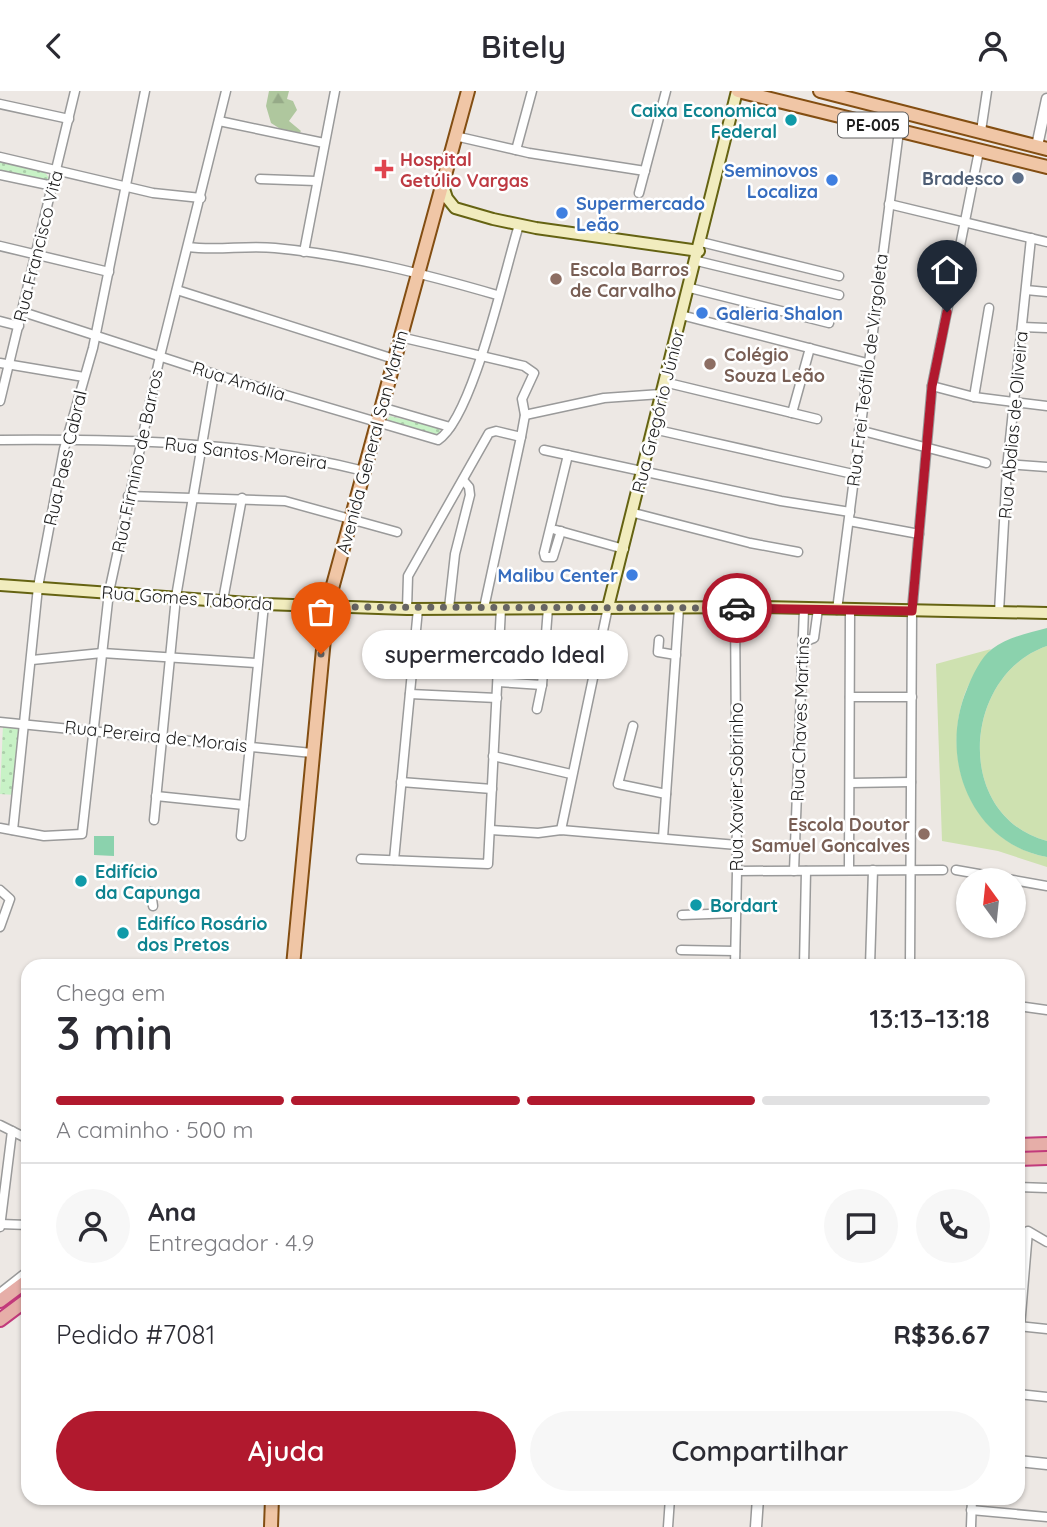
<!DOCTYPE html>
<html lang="pt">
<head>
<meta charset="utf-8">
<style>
  :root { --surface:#fff; --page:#f7f7f7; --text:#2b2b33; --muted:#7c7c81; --line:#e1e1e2; --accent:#b1192e }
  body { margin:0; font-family:Quicksand,sans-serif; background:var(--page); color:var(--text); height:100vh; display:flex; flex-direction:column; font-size:26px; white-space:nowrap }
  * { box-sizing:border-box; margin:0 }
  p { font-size:23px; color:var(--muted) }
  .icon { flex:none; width:38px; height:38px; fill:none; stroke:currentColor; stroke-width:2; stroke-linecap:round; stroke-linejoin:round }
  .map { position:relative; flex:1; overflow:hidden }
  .details { position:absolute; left:21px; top:868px; width:1004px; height:546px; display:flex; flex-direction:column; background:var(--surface); border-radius:21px; box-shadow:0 2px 5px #0004 }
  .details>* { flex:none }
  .needle { width:46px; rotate:345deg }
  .tools { position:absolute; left:956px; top:777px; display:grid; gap:14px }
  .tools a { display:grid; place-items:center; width:70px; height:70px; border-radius:50%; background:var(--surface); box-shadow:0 2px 5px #0004; font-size:35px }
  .pin { position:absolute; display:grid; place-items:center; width:60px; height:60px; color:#fff; margin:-72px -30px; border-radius:50% 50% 50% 0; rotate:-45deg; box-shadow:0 0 7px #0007 }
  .pin .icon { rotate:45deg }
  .courier { position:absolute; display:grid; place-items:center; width:70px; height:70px; margin:-35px; border:5px solid #b1192e; border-radius:50%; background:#fff; color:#222; box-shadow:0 2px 9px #0007 }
  .bubble { position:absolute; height:49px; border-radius:24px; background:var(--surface); box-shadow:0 2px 5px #0004; font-size:23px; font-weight:600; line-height:49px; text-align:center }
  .head em { font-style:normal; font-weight:600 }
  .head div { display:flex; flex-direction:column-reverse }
  .head { display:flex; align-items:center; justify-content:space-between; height:119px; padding:0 35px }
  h1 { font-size:46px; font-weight:600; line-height:52px }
  .bar { display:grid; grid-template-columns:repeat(4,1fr); gap:10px 7px; align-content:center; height:84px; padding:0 35px }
  .bar i { height:9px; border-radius:5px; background:var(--line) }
  .bar .on { background:var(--accent) }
  .bar p { grid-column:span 4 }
  .line { display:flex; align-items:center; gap:18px; padding:0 35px; border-top:2px solid var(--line) }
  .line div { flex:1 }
  .round { display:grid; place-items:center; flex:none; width:74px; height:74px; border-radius:37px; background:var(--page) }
  .primary-button { display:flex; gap:14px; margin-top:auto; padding:14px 35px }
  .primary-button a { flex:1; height:80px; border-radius:42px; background:var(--accent); color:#fff; font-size:28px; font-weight:600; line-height:80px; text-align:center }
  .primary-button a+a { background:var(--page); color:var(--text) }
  header { display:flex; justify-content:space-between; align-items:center; height:91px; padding:0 35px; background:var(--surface); font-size:32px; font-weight:600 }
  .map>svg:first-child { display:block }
  .grass { fill:#cee1b0 }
  .forest { fill:url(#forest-firs) }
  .park { fill:url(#park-dots) }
  .pitch { fill:#8bd2ad }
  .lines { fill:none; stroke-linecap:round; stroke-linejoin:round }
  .minor-casing { stroke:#9a9a9a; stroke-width:11 }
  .tertiary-casing { stroke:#9a9a9a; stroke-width:13 }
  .secondary-casing { stroke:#656312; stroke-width:14 }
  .primary-casing { stroke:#834e12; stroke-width:16 }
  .trunk-casing { stroke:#c23a7b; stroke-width:16 }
  .minor { stroke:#fff; stroke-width:8 }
  .tertiary { stroke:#fff; stroke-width:10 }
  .secondary { stroke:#f1ecbe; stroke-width:10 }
  .primary { stroke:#f0c6a6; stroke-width:12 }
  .trunk { stroke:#e6aea8; stroke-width:12 }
  .done { stroke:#666463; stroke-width:7; stroke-dasharray:0 12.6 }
  .route { stroke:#b1192e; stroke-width:9 }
  .culture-dot { fill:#0f9aa8; stroke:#fff; stroke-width:2.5 }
  .health-dot { fill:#e0444e; stroke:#fff; stroke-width:2.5 }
  .service-dot { fill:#5c6f8a; stroke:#fff; stroke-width:2.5 }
  .shop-dot { fill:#3f7fe0; stroke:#fff; stroke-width:2.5 }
  .education-dot { fill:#8d6e63; stroke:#fff; stroke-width:2.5 }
  .labels { text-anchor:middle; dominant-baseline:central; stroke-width:5; stroke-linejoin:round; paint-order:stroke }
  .shield { fill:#fff; stroke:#616161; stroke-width:2 }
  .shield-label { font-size:16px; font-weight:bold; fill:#1d1d1d }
  .culture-label { font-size:18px; font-weight:bold; fill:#0d838f; stroke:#fff; text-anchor:start }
  .health-label { font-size:18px; font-weight:bold; fill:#be3a42; stroke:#fff; text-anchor:start }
  .shop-label { font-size:18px; font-weight:bold; fill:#366cbe; stroke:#fff; text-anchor:end }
  .service-label { font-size:18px; font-weight:bold; fill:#4e5e75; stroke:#fff; text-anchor:end }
  .street-label { font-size:18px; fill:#1d1d1d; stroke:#fff }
  .education-label { font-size:18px; font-weight:bold; fill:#785e54; stroke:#fff; text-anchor:start }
</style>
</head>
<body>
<header><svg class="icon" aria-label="back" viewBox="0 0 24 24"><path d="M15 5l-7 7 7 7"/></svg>Bitely<svg class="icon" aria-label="person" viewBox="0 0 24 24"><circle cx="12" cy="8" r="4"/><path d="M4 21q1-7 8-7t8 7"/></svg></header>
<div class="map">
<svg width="1047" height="1436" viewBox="0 0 1047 1436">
  <defs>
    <pattern id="forest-firs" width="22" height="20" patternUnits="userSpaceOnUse" patternTransform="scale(1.75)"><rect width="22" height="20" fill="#afc79e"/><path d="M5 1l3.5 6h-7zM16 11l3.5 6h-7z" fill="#96aa88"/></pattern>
    <pattern id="park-dots" width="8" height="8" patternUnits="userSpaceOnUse" patternTransform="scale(1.75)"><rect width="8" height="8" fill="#c8f2c6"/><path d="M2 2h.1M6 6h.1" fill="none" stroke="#abcfaa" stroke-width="1.8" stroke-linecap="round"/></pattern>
  </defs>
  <rect width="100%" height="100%" fill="#ede8e4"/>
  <g class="grass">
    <path d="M1047 555V750C953 725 962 584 1047 555Z"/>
    <path d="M991 558C980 574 970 588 964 605 941 672 973 752 1047 766V776L998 760 942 750 936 573Z"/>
  </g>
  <polygon class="forest" points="269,0 289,0 287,8 293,10 297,19 289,30 301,40 298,44 282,39 271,32 266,15"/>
  <g class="park">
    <polygon points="0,70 44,80 49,87 46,91 0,81"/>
    <polygon points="390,325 439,337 441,342 436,345 386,330"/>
    <polygon points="3,634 22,635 15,704 0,703"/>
  </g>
  <g class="pitch">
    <path d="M1047 537V555C962 584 953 725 1047 750V766C970 752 938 666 967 598 972 585 981 566 992 558 1007 546 1029 542 1047 537Z"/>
    <polygon points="94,745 114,745 114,765 94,764"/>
  </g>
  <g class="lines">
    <defs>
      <g id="minor">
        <polyline points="0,13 69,28"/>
        <polyline points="219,30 324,52"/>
        <polyline points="981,40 987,0"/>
        <polyline points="455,45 529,62 645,80"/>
        <polyline points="516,59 532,0"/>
        <polyline points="0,66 153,102 201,107"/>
        <polyline points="0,84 53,95"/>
        <polyline points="260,88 316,90"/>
        <polyline points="639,102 666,0"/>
        <polyline points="889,113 1047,151"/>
        <polyline points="701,151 839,185"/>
        <polyline points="0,155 109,181"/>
        <path d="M188 156C217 160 246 154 275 157 350 164 425 183 497 204"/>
        <polyline points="304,161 335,0"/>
        <polyline points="697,170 839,204"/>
        <polyline points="690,197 829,232"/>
        <polyline points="177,199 394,268"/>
        <polyline points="1026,199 1047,201"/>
        <path d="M23 221 214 283 438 349C473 327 505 178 519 134"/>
        <polyline points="681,224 867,272"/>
        <polyline points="0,230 19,235"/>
        <polyline points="1022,236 1047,237"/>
        <polyline points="400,246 524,275 534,282 522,308 525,324 521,346 484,517"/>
        <polyline points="0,272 84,286"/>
        <polyline points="664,291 817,328"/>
        <polyline points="932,295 974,306 1047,315"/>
        <polyline points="974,306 989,217"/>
        <polyline points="0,310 75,0"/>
        <polyline points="381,316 450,336"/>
        <polyline points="792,322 810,257"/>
        <polyline points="525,324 604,307 661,303"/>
        <polyline points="653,338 853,383"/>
        <polyline points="859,339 986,372"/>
        <path d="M0 349C122 348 246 350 364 380"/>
        <polyline points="544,359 781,410 850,421"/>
        <polyline points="1007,373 1047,376"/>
        <polyline points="128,405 285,410 397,441"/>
        <polyline points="634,422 750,452 798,461"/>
        <polyline points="849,430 919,443"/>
        <polyline points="556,439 624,458"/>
        <polyline points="561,440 553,466 545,466 544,462 568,364"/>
        <polyline points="223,509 242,407"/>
        <polyline points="449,517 455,463 470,404 469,396 463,389"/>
        <polyline points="407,518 408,485 489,342 496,340 521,346"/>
        <polyline points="837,519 899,40"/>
        <polyline points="999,521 1007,377 1031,147"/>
        <polyline points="659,549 658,561 676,564"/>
        <polyline points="803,551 814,547 818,518"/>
        <polyline points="32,569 102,562 256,572"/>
        <polyline points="498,591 542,594"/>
        <polyline points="410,603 497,607"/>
        <polyline points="850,606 912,606"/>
        <polyline points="537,618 542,594 548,517"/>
        <polyline points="0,631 312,662"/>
        <polyline points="633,635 618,693 666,703"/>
        <polyline points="493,665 571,683"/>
        <polyline points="401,691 492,698"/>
        <polyline points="851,692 911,691"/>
        <polyline points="156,705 244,714"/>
        <polyline points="154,729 176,506 214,283"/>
        <polyline points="0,737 44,745 82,743 109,501 160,265 226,0"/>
        <polyline points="13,739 38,496 64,358 93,257 145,0"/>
        <polyline points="491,739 538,742 561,739 737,754"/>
        <polyline points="561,739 608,516"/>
        <polyline points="241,745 264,513"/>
        <polyline points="663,747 679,517"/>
        <polyline points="361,768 488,773 501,517"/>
        <polyline points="394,769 418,518"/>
        <polyline points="849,779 850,519"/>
        <polyline points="956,779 1047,795"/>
        <polyline points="737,780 943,779"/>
        <polyline points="794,780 804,518"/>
        <polyline points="0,799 10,808 0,836"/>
        <polyline points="151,801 153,815"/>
        <polyline points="682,824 736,822"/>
        <polyline points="681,859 735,860"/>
        <polyline points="735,875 737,780 735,517"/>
        <polyline points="804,875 806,780"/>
        <polyline points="870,875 873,779"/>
        <polyline points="910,875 912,520 932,295 979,60"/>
        <polyline points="1018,915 1047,919"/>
        <polyline points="0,1034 28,1048"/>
        <polyline points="1018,1096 1047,1097"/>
        <polyline points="0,1133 28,1134"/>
        <polyline points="0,1136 12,1040"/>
        <polyline points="0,1202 28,1180"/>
        <polyline points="1018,1235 1047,1238"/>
        <polyline points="1020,1236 1028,1140 1047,1151"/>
        <polyline points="1018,1303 1047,1306"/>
        <polyline points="971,1419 1047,1426"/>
        <polyline points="668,1436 670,1407"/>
        <polyline points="971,1436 972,1407"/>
      </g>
      <g id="tertiary">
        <polyline points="1037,55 1047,8"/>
        <polyline points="1018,1370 1047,1373"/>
        <polyline points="756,1436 758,1407"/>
      </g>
      <g id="secondary">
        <polyline points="442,92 447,107 455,117 493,128 536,137 699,160"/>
        <polyline points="0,494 264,513 407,518 762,516 1047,522"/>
        <polyline points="608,516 737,0"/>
      </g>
      <g id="primary">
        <polyline points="738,0 1047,76"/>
        <polyline points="820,0 1047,58"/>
        <polyline points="293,875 327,516 468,0"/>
        <polyline points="271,1436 272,1407"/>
      </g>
      <g id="trunk">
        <polyline points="1018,1054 1047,1053"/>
        <polyline points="1018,1068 1047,1067"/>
        <polyline points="0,1210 28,1189"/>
        <polyline points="0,1229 28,1208"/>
      </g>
    </defs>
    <use href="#minor" class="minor-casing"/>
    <use href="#tertiary" class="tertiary-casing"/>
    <use href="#secondary" class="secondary-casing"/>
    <use href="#primary" class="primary-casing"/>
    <use href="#trunk" class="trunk-casing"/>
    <use href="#minor" class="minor"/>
    <use href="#tertiary" class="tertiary"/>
    <use href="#secondary" class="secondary"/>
    <use href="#primary" class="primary"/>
    <use href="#trunk" class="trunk"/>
  </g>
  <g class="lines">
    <polyline class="done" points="321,563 327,516 737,517"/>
    <polyline class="route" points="737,517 912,520 932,295 947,221"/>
  </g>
  <g class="culture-dot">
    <circle cx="791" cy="29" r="7"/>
    <circle cx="81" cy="790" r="7"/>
    <circle cx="696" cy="814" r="7"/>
    <circle cx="123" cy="842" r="7"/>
  </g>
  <path class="health-dot" d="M380.5 67.5h7v7h7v7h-7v7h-7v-7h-7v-7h7z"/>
  <circle class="service-dot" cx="1018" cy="87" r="7"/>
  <g class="shop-dot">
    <circle cx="832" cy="89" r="7"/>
    <circle cx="562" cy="122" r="7"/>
    <circle cx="702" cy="222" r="7"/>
    <circle cx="632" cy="484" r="7"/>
  </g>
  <g class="education-dot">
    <circle cx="556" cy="188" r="7"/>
    <circle cx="710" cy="273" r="7"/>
    <circle cx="924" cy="743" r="7"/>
  </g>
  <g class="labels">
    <rect class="shield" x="838" y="21.5" width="70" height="25" rx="5"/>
    <g class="shield-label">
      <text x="873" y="34">PE-005</text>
    </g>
    <g class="culture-label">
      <text x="777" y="19" text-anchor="end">Caixa Economica<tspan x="777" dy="21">Federal</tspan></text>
      <text x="95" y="780">Edifício<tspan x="95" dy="21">da Capunga</tspan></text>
      <text x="710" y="814">Bordart</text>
      <text x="137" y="832">Edifíco Rosário<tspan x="137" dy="21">dos Pretos</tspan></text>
    </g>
    <g class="health-label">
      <text x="400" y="68">Hospital<tspan x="400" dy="21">Getúlio Vargas</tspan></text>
    </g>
    <g class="shop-label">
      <text x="818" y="79">Seminovos<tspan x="818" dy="21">Localiza</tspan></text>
      <text x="576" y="112" text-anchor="start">Supermercado<tspan x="576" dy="21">Leão</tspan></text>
      <text x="716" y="222" text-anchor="start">Galeria Shalon</text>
      <text x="618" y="484">Malibu Center</text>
    </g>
    <g class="service-label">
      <text x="1004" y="87">Bradesco</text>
    </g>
    <g class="street-label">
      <text transform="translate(38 155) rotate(-76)">Rua Francisco Vita</text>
      <text transform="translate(867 279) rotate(-83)">Rua Frei Teófilo de Virgoleta</text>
      <text transform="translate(239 290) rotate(17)">Rua Amália</text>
      <text transform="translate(658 320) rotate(-76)">Rua Gregório Júnior</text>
      <text transform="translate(1013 334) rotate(-85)">Rua Abdias de Oliveira</text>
      <text transform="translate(372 351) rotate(-75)">Avenida General San Martin</text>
      <text transform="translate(246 362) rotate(7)">Rua Santos Moreira</text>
      <text transform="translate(65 367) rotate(-77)">Rua Paes Cabral</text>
      <text transform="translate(137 370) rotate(-78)">Rua Firmino de Barros</text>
      <text transform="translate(187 507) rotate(4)">Rua Gomes Taborda</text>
      <text transform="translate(800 628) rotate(-88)">Rua Chaves Martins</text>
      <text transform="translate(156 645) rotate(6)">Rua Pereira de Morais</text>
      <text transform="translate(736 696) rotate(-90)">Rua Xavier Sobrinho</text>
    </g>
    <g class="education-label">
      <text x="570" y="178">Escola Barros<tspan x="570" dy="21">de Carvalho</tspan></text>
      <text x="724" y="263">Colégio<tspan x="724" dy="21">Souza Leão</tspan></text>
      <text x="910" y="733" text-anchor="end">Escola Doutor<tspan x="910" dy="21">Samuel Goncalves</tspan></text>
    </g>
  </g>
</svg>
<div class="tools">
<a><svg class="needle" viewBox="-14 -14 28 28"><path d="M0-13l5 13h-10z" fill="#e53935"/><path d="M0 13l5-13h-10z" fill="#7c7c81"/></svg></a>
</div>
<div class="pin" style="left:321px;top:563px;background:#ea580c"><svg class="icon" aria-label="bag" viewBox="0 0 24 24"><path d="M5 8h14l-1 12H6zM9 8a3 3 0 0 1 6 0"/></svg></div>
<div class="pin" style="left:947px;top:221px;background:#1f2937"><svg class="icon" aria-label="home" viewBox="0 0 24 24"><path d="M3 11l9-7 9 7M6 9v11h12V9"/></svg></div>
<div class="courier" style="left:737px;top:517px"><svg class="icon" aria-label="car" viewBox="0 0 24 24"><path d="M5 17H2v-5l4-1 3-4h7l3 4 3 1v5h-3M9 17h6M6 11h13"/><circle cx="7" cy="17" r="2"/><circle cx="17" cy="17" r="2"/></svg></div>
<div class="bubble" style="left:362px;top:539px;width:266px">supermercado Ideal</div>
<section class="details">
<div class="head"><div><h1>3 min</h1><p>Chega em</p></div><em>13:13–13:18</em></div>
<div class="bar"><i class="on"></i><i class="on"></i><i class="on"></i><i></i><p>A caminho · 500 m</p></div>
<div class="line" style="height:126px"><a class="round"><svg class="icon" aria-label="person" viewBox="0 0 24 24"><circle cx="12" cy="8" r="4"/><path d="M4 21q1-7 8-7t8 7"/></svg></a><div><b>Ana</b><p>Entregador · 4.9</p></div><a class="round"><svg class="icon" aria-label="chat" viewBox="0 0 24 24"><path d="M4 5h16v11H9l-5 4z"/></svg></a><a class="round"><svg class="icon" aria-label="phone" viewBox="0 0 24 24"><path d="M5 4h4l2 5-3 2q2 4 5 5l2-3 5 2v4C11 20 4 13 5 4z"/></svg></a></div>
<div class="line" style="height:91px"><div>Pedido #7081</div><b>R$36.67</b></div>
<div class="primary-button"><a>Ajuda</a><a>Compartilhar</a></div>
</section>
</div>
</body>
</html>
